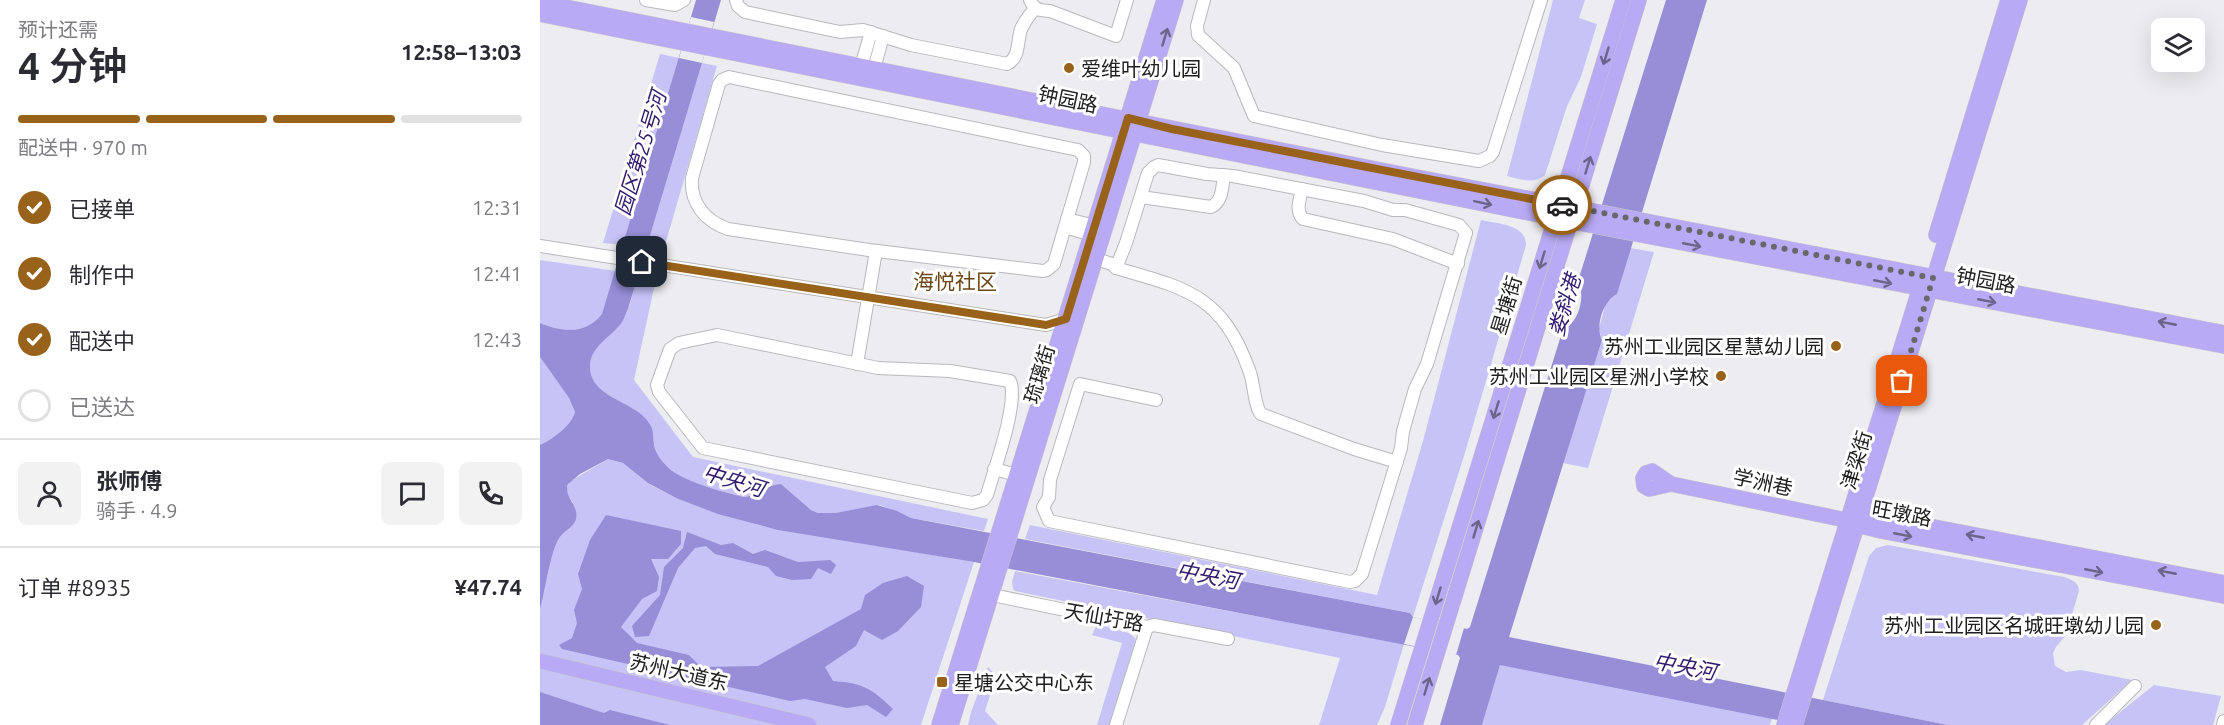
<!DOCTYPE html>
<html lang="zh">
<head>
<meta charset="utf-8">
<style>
  :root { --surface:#fff; --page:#f2f2f3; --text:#2b2b33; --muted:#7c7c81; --line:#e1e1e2; --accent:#98621a }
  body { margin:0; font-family:Ubuntu,"Noto Sans SC",sans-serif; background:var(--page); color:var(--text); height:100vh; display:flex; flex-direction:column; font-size:22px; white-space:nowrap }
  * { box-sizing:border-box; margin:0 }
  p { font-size:20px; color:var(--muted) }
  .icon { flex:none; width:33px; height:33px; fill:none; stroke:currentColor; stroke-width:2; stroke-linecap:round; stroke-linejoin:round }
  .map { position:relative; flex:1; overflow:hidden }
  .sheet { display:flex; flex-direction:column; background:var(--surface); width:540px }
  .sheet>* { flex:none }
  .buttons { position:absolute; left:1611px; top:18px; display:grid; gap:12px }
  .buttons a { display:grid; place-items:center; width:54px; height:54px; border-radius:9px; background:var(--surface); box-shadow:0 6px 24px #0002; font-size:30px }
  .pin { position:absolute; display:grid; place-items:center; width:51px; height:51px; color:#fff; margin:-26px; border-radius:12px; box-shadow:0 3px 9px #0006 }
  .courier { position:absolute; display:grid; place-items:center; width:60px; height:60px; margin:-30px; border:4px solid #98621a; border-radius:50%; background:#fff; color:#222; box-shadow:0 2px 8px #0007 }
  .head em { font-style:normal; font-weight:600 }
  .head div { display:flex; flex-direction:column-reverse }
  .head { display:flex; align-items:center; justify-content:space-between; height:102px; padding:0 18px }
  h1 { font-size:39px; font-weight:600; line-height:45px }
  .bar { display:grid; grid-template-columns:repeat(4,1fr); gap:9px 6px; align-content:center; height:72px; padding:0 18px }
  .bar i { height:8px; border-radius:4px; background:var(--line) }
  .bar .on { background:var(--accent) }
  .bar p { grid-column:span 4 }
  .line { display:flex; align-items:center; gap:15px; padding:0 18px; border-top:2px solid var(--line) }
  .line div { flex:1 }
  .round { display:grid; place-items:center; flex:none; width:63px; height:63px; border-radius:9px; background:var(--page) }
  ol { padding:0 18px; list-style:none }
  li { display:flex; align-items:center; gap:18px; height:66px }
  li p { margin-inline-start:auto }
  li .icon { padding:6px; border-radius:50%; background:var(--accent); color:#fff; stroke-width:4 }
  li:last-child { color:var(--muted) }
  li i { width:33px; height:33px; border:3px solid var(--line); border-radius:50% }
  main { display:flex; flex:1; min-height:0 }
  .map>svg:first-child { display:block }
  .green { fill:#c7c3f7 }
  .water { fill:#978ed7 }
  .pier { fill:#ededf1 }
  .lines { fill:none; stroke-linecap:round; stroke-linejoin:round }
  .minor-casing { stroke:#b8b8bc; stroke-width:14 }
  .major-casing { stroke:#c9c9ca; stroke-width:16 }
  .minor { stroke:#fff; stroke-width:12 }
  .major { stroke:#b8aaf4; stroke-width:15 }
  .oneway { stroke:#6c658a }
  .done { stroke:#68686a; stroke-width:6; stroke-dasharray:0 10.8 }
  .route { stroke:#98621a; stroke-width:8 }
  .poi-dot { fill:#98621a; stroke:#fff; stroke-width:2 }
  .labels { text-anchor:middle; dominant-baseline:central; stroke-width:6; stroke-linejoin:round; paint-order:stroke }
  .poi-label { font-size:20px; fill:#202021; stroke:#fff; text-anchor:end }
  .street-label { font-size:20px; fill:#202021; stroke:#fff }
  .water-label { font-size:21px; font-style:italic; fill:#321a6f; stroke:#fff }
  .neighbourhood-label { font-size:21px; fill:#6b4616; stroke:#fff }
</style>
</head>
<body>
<main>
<section class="sheet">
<div class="head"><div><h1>4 分钟</h1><p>预计还需</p></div><em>12:58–13:03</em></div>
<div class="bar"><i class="on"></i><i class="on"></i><i class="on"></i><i></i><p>配送中 · 970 m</p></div>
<ol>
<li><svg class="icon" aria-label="check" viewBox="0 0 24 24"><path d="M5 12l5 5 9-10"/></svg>已接单<p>12:31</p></li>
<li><svg class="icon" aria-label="check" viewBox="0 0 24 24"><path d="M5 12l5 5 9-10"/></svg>制作中<p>12:41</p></li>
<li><svg class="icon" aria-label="check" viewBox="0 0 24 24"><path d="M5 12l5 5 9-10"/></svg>配送中<p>12:43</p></li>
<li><i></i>已送达</li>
</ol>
<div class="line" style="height:108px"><a class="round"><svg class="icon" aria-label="person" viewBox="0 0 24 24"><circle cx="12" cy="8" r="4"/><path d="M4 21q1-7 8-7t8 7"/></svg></a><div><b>张师傅</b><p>骑手 · 4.9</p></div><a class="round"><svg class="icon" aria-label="chat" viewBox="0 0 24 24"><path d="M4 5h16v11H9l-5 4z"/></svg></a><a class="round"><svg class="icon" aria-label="phone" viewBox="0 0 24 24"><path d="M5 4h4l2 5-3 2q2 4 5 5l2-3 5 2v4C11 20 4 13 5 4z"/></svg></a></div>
<div class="line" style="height:78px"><div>订单 #8935</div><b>¥47.74</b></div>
</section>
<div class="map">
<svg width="1684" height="725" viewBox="0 0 1684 725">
  <rect width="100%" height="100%" fill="#ededf1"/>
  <g class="green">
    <path d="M1013 0H1045L1039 18 1057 24 1041 77 1027 106 1005 175C994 185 980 179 967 176Z"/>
    <polygon points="120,54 139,58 83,245 63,243"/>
    <polygon points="162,63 177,66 123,252 106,249"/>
    <path d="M941 220C958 224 986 224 986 245L924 456 873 617 870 613 485 539 490 525 837 595 883 441Z"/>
    <polygon points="1090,248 1114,252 1048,468 1023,463 1062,340 1059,328 1066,303 1077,293"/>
    <path d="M0 260 76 271C72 283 68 307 61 316 47 336 19 331 0 323Z"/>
    <path d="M98 275 116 279 94 380 153 457 448 519 444 531 371 518 340 505 295 513H278L271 510 241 484C225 485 218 496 204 497 184 492 146 483 131 470 123 463 115 454 114 443 113 437 114 431 110 425 96 400 51 400 50 367 49 346 71 338 81 323 90 311 93 290 98 275Z"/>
    <path d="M0 357 29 398 35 412C31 426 13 439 0 445Z"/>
    <polygon points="68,459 83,463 111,485 136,498 222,526 434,562 381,725 0,725 0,499 33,503 26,491 29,482"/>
    <path d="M1348 545 1524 577C1532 580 1539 582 1539 591L1526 635 1516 647 1513 653 1515 666 1526 672 1541 670 1592 680 1542 725H1408L1283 700 1329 556 1336 548Z"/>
    <polygon points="475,571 864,644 845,707 837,725 779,725 800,658 475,591 473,589 472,582"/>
    <polygon points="557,624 589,633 596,639 570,725 557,725 582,643 552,635"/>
    <polygon points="960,664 1232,718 1230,725 942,725"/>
    <polygon points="448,667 456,676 445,711 458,725 428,725 431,712"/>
    <polygon points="1614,685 1681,696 1673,725 1564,725"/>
  </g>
  <g class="water">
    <path d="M156 0H181L88 309C85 315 84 321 79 326 69 338 51 347 50 365 49 400 98 400 111 426 114 432 113 438 114 444 115 454 124 464 131 470 148 483 184 492 204 497 218 496 225 485 241 484L271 510 278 513H295L337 505 357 511 371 518 870 613 873 617 927 629 930 627 1023 329C1039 324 1046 295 1038 281L1126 0H1167L1077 294C1063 301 1055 326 1062 340L969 637 1408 725H1263L960 665 942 725H900L920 658 918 655 434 562 238 530 178 514 136 498 108 483 83 463 68 459 40 474 28 484C23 497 39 504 36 519 34 528 22 531 18 540 10 554 5 591 0 609V445C13 439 31 426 35 412L29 398 0 357V323C22 332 46 335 62 314Z"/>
    <path d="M66 515 141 531V544L128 559H111L119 577 117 591 102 599 81 627 97 643 149 655 161 667 218 666 321 609 325 595 343 583 367 576 384 586 381 607 358 631 342 640 324 630 316 646 285 667 293 681C323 683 331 688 353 709L346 717 327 705 307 708 265 699 250 701 22 649 19 645 32 638 37 623 34 610 42 589 38 574 50 540Z"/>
    <polygon points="147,532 181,545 193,543 213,554 225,550 258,562 290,560 296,565 291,574 278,568 271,579 252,580 236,576 228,567 175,554 166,546 155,548 138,568 109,636 95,637 92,626 120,595 124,567 143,548"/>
    <polygon points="0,692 64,713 70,710 130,725 0,725"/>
  </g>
  <g class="pier">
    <polygon points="151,17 174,22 162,63 139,58"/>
    <polygon points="873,617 924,628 916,655 864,644"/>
  </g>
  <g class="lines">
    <defs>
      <g id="minor">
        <polyline points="106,0 135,5 144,0"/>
        <path d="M196 0 198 6 205 12 300 32 323 30 371 45 467 64C480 58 477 41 481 29 485 21 489 15 495 9"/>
        <path d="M490 0C495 11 500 10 510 11L576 36 587 0"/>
        <polyline points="664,0 657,26 658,35 694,68 714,116 842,145 939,161 950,156 953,152 1001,0"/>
        <polyline points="321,67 331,32"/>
        <polyline points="334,69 343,36"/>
        <path d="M189 77 538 150 544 156V162L514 264 507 270 503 271 329 250 188 229C165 221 150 203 152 178L179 84 182 80Z"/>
        <path d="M762 189C760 199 755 211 763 219L853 239 918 264"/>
        <path d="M601 197 671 207C683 201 682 187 684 175"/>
        <polyline points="527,219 555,226"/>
        <polyline points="525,227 552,235"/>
        <polyline points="0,246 506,325 526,319 532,320"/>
        <path d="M556 259 572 264 576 268C646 288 682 295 709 370 714 381 714 406 721 414L814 449 857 462"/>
        <polyline points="576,268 586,243 608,173 614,167 618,165 667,174 693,176 824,201 853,210 865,210 919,225 926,233 887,364 875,389 863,431 861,448 822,574 815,581 810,582 509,521 503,507 509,497 510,480 540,384 616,400"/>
        <path d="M177 335 338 368 410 371 470 381C479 403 454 470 447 495L443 500 432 503 163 448 119 392 117 385 130 349 139 343Z"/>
        <polyline points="317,364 336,251"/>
        <polyline points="454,469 477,475"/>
        <polyline points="443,593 607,627 614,625 688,639"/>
        <polyline points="576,725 607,627"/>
        <polyline points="1556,725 1595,686"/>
        <polyline points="1683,725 1684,721"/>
      </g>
      <g id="major">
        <polyline points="0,2 861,174 1684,333"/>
        <polyline points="0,14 1044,224 1684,346"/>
        <polyline points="1396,235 1468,0"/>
        <polyline points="1131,484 1109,489 1104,486 1103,478 1106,473 1112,471 1131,484 1306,520 1317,525 1341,531 1684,596"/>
        <polyline points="1314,516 1321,513 1684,583"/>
        <polyline points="0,661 269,725"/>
        <polyline points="399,725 624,0"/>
        <polyline points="411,725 636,0"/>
        <polyline points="858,725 1083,0"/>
        <polyline points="875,725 1099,0"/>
        <polyline points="1244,725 1382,281"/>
        <polyline points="1255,725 1480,0"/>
      </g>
    </defs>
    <use href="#minor" class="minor-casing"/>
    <use href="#major" class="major-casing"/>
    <use href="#minor" class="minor"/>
    <use href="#major" class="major"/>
  </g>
  <defs><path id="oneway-shaft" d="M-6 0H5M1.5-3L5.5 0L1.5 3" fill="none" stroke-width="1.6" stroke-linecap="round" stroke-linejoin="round" transform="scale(1.5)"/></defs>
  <g class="oneway">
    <use href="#oneway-shaft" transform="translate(625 37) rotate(-73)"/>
    <use href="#oneway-shaft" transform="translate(1066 56) rotate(107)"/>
    <use href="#oneway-shaft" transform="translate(1048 165) rotate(-73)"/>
    <use href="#oneway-shaft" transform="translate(943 203) rotate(12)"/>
    <use href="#oneway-shaft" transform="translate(1152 245) rotate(11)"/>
    <use href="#oneway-shaft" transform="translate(1002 260) rotate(107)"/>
    <use href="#oneway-shaft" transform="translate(1343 282) rotate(11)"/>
    <use href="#oneway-shaft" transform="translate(1447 301) rotate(11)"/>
    <use href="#oneway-shaft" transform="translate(1627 323) rotate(-169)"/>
    <use href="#oneway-shaft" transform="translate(956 410) rotate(107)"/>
    <use href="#oneway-shaft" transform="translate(936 529) rotate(-73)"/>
    <use href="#oneway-shaft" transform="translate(1363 535) rotate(11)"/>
    <use href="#oneway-shaft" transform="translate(1435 536) rotate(-169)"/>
    <use href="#oneway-shaft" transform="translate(1554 571) rotate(11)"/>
    <use href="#oneway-shaft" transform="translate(1627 572) rotate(-169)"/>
    <use href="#oneway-shaft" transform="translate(898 596) rotate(107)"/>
    <use href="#oneway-shaft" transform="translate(887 686) rotate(-73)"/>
  </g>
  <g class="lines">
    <polyline class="done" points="1022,205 1393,278 1362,381"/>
    <polyline class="route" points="102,262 506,325 526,319 588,118 632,129 1022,205"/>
  </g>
  <g class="poi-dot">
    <circle cx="529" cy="68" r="6"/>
    <circle cx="1296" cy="346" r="6"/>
    <circle cx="1181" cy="376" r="6"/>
    <circle cx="1616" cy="625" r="6"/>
    <rect x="396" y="676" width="12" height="12" rx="3"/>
  </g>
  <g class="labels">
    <g class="poi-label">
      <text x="541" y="68" text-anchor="start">爱维叶幼儿园</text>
      <text x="1284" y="346">苏州工业园区星慧幼儿园</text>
      <text x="1169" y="376">苏州工业园区星洲小学校</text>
      <text x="1604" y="625">苏州工业园区名城旺墩幼儿园</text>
      <text x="414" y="682" text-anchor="start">星塘公交中心东</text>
    </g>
    <g class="street-label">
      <text transform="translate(528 99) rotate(12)">钟园路</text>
      <text transform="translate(1446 280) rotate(11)">钟园路</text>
      <text transform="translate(966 305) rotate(-73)">星塘街</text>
      <text transform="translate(499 374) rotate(-73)">琉璃街</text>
      <text transform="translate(1316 460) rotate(-73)">津梁街</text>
      <text transform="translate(1223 482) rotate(12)">学洲巷</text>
      <text transform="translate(1362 513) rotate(11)">旺墩路</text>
      <text transform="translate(564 617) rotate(10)">天仙圩路</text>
      <text transform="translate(139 672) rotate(13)">苏州大道东</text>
    </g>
    <g class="water-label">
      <text transform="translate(100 153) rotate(-73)">园区第25号河</text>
      <text transform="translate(1024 305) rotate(-73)">娄斜港</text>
      <text transform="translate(194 480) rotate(17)">中央河</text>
      <text transform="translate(668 575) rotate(11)">中央河</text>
      <text transform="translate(1145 666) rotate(11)">中央河</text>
    </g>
    <g class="neighbourhood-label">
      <text x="415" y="281">海悦社区</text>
    </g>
  </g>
</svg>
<div class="buttons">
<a><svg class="icon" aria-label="layers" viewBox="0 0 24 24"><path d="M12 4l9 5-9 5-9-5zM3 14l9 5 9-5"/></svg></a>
</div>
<div class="pin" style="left:1362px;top:381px;background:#ea580c"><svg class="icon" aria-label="bag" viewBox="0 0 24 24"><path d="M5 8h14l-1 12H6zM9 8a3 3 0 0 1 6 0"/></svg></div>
<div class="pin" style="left:102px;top:262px;background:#1f2937"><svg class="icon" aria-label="home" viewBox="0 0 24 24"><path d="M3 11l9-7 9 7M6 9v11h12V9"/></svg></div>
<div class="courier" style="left:1022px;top:205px"><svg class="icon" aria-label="car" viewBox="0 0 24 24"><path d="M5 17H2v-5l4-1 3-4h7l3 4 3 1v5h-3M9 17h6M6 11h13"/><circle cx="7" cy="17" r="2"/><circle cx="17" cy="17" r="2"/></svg></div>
</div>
</main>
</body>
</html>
